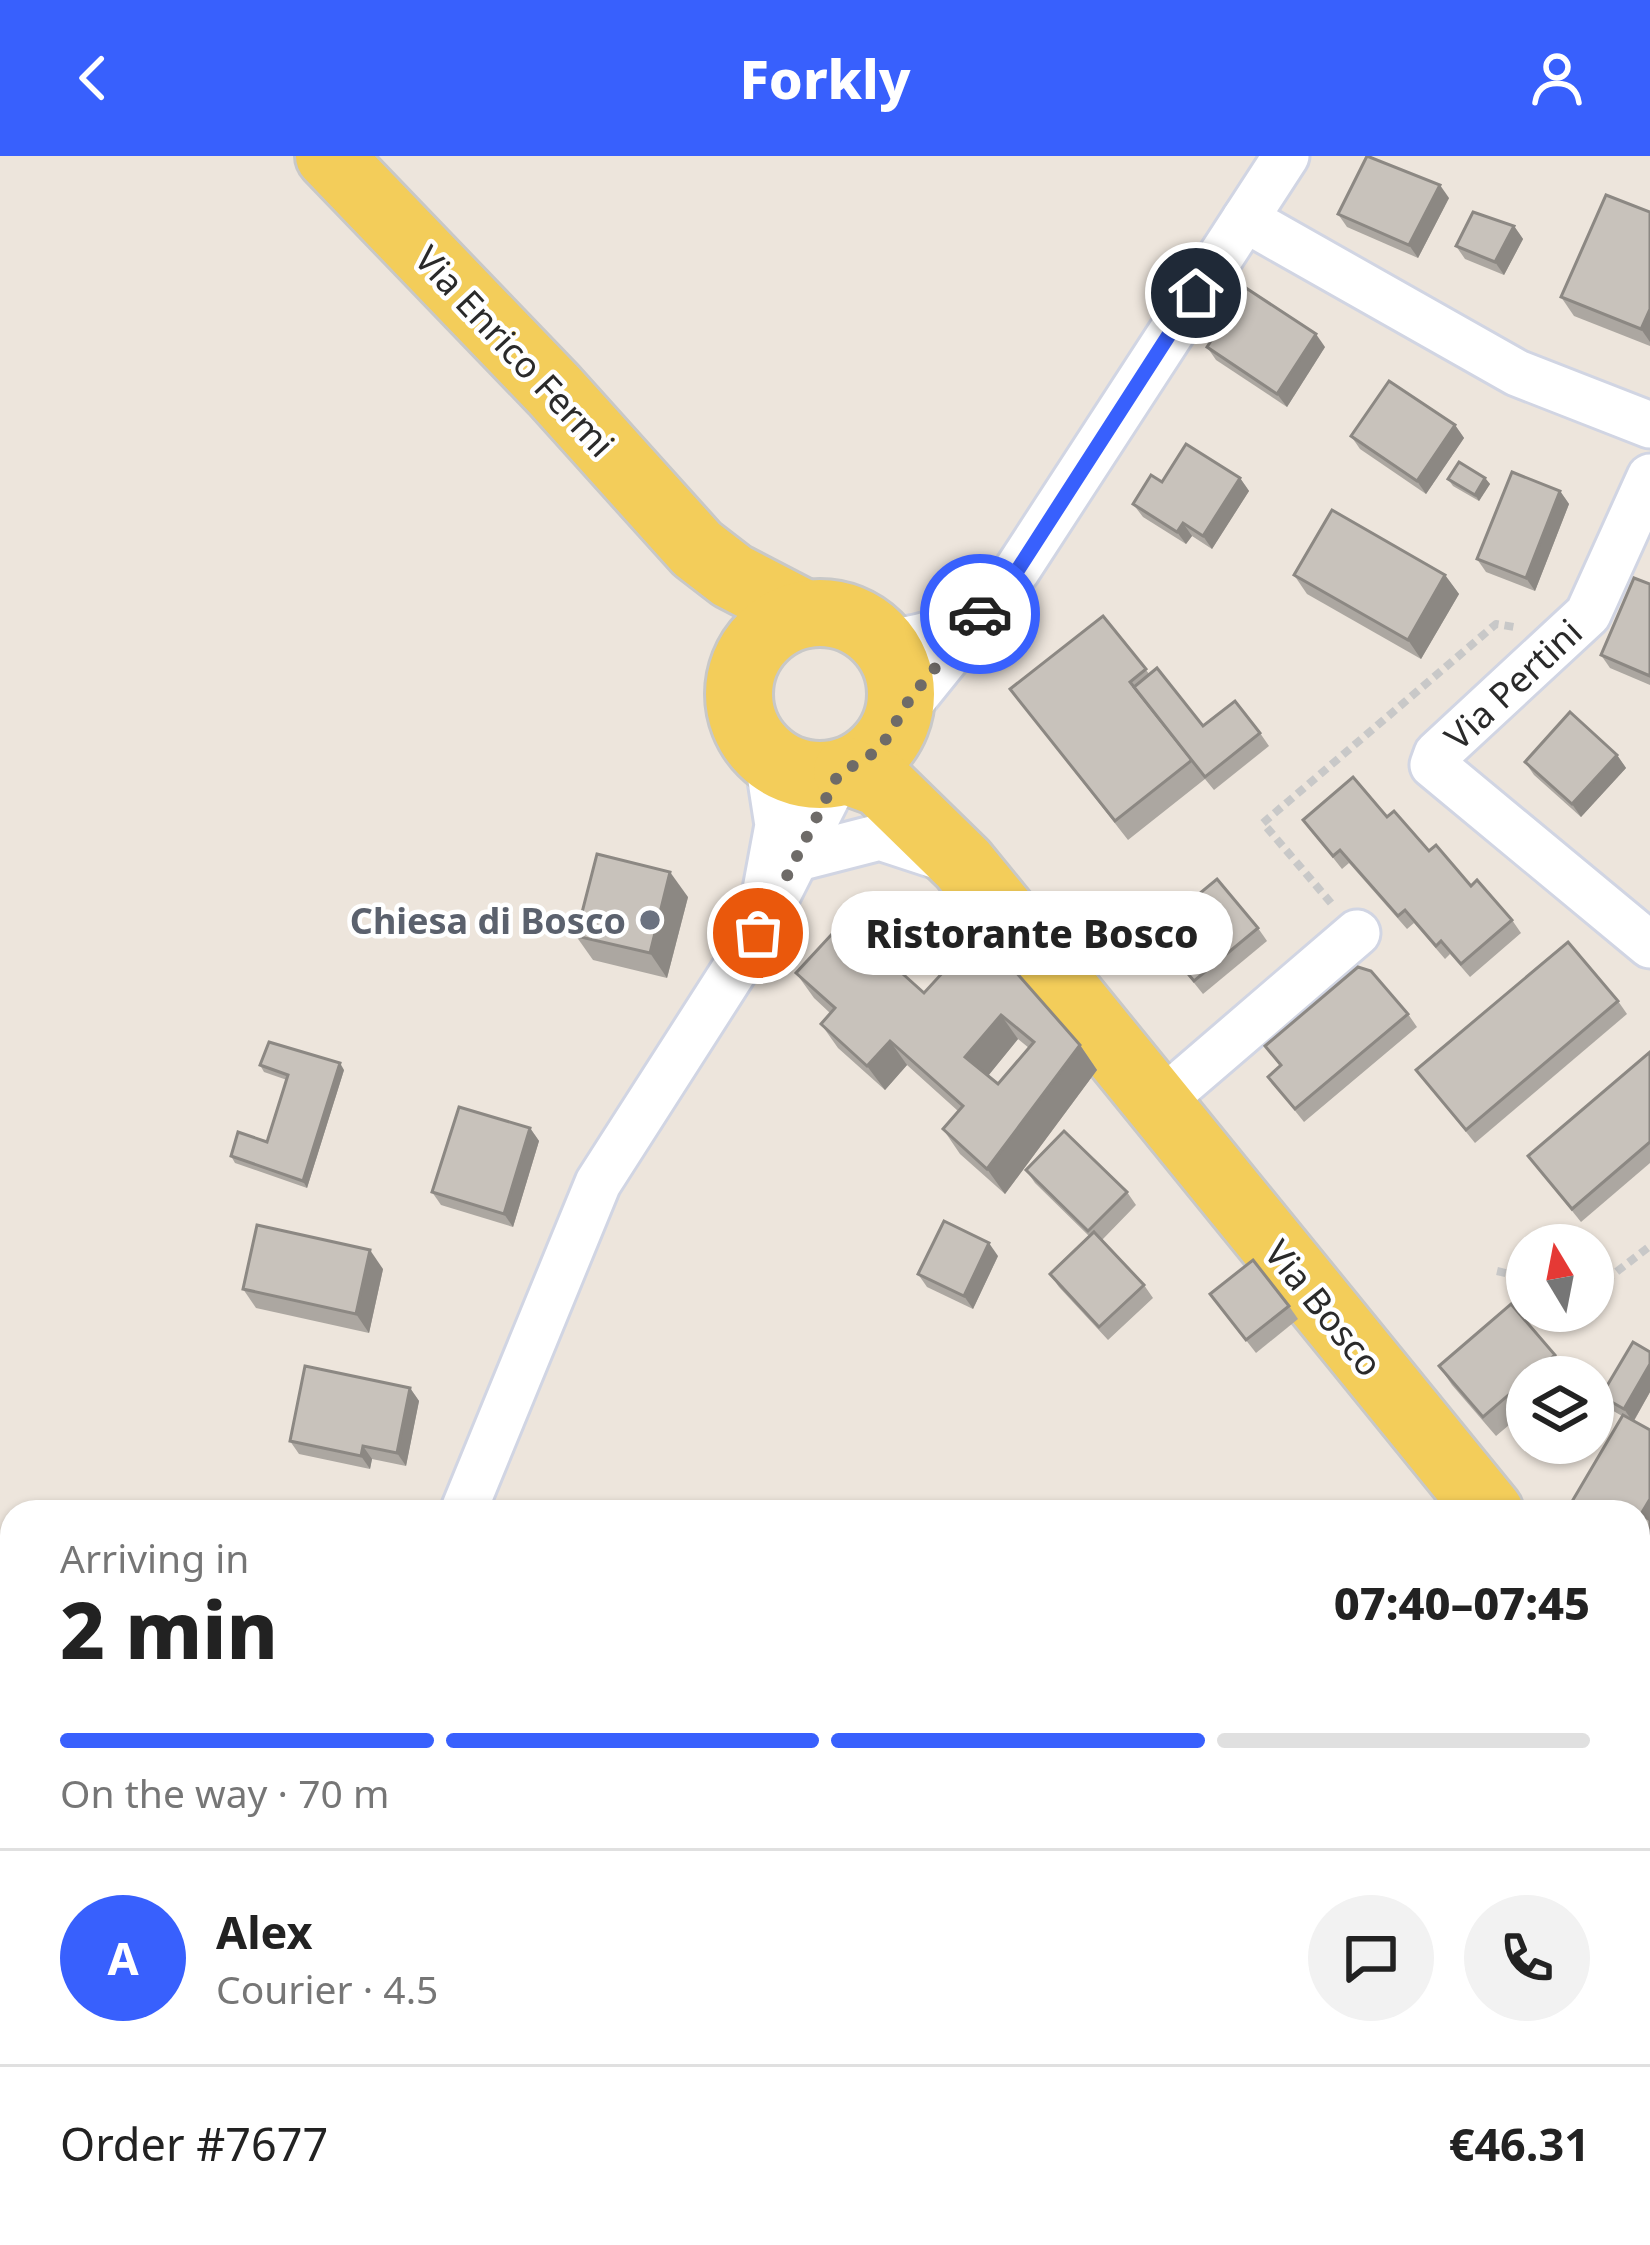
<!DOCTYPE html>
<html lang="en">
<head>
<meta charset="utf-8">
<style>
  :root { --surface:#fff; --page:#f2f2f2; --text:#222; --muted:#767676; --line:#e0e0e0; --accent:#3860fd }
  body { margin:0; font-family:"Noto Sans",sans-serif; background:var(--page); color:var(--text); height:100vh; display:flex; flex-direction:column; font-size:45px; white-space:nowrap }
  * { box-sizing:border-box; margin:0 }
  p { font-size:39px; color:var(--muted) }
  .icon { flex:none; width:66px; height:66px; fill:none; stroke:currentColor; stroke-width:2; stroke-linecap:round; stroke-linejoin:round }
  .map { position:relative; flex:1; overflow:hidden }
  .drawer { position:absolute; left:0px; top:1344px; width:1650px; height:747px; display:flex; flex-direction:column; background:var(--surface); border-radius:36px 36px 0 0; box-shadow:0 3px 9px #0004 }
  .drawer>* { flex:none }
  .needle { width:78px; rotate:350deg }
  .fabs { position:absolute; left:1506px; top:1068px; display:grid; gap:24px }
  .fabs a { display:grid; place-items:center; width:108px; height:108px; border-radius:50%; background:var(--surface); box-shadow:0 3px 9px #0004; font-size:60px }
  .pin { position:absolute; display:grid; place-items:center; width:102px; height:102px; color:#fff; margin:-51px; border:6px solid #fff; border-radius:50%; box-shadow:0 3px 12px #0007 }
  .courier { position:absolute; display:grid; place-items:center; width:120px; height:120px; margin:-60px; border:9px solid #3860fd; border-radius:50%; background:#fff; color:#222; box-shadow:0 3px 15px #0007 }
  .bubble { position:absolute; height:84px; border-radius:42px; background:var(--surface); box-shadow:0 3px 9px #0004; font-size:39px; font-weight:800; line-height:84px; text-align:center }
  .summary em { font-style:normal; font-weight:800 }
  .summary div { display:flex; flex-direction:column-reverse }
  .summary { display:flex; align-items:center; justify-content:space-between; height:204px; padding:0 60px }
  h1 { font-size:78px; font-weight:800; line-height:90px }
  .bar { display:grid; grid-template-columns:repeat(4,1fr); gap:18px 12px; align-content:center; height:144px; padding:0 60px }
  .bar i { height:15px; border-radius:9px; background:var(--line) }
  .bar .on { background:var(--accent) }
  .bar p { grid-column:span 4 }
  .line { display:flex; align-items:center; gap:30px; padding:0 60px; border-top:3px solid var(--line) }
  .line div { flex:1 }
  .round { display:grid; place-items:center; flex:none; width:126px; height:126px; border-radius:63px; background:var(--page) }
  header { display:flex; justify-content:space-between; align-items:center; height:156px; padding:0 60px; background:var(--accent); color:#fff; font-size:54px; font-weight:800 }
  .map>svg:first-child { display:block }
  .industrial { fill:url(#industrial-grid) }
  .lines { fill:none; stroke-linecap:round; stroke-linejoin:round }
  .street-casing { stroke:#d1d5e3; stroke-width:51 }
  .primary-casing { stroke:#c8c8c8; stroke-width:72 }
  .path { stroke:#c8c8c8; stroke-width:8; stroke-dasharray:9 6; stroke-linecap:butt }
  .street { stroke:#fff; stroke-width:45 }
  .primary { stroke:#f3cd5a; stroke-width:66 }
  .wall { fill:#aca7a1; fill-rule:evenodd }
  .shaded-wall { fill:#8c8883 }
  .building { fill:#c8c2bb; stroke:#8c8883; stroke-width:3; fill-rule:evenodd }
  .done { stroke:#6e6b68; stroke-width:12; stroke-dasharray:0 21.6 }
  .route { stroke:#3860fd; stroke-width:15 }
  .worship-dot { fill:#6b7280; stroke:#fff; stroke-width:4.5 }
  .labels { text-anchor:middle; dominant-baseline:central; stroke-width:9; stroke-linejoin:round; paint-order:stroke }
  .street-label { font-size:36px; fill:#2a2a2a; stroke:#fff }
  .worship-label { font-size:36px; font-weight:bold; fill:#5b616d; stroke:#fff; text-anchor:end }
</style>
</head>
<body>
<header><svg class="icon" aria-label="back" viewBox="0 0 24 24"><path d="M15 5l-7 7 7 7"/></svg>Forkly<svg class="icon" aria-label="person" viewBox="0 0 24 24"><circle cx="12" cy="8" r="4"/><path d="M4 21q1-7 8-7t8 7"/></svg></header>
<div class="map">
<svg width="1650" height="2089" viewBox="0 0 1650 2089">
  <defs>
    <pattern id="industrial-grid" width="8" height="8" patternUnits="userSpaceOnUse" patternTransform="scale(3)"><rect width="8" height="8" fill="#dfdde5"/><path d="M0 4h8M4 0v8" fill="none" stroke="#c0bec5"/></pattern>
  </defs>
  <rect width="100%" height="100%" fill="#ede5dc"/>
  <polygon class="industrial" points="0,1987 12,1988 12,2079 46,2079 45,2089 0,2089"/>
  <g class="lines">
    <defs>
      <g id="street">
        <polyline points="1245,63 1517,217 1650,269"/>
        <polyline points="1650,321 1588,458 1437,598 1433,609 1650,789"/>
        <path d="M882 486C917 484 942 479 969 455"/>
        <polyline points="897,563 1017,414 1286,0"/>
        <polyline points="767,598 778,669 758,777 838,619"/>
        <polyline points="798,702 880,681 950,704"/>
        <polyline points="1158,948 1357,777"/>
        <polyline points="463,1356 598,1027 758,777"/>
        <polyline points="228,2089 231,2079"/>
      </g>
      <g id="primary">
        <polyline points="329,0 554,234 697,393 732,420 805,458"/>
        <circle cx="820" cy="538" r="81"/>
        <polyline points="847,615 880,627 963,708 1490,1356"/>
        <polyline points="1638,1539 1650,1554"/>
      </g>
    </defs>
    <use href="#street" class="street-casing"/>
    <use href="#primary" class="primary-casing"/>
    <g class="path">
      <polyline points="1331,747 1263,667 1496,468 1514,471"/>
      <polyline points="1497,1115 1527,1122"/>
      <polyline points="1593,1134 1650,1090"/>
    </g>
    <use href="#street" class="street"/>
    <use href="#primary" class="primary"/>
  </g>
  <g class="wall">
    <polygon points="1449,42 1418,102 1347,71 1338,58"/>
    <polygon points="1650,56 1650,190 1574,160 1561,141"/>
    <polygon points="1514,70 1523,83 1504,119 1465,103 1456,90"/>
    <polygon points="1207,191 1325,191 1287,251 1216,204"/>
    <polygon points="1455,269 1464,282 1426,338 1360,293 1351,280"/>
    <polygon points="1240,322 1249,335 1212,393 1192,380 1186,388 1143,361 1133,348 1162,326"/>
    <polygon points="1485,322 1490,328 1479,345 1453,330 1448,323"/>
    <polygon points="1560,335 1569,348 1535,435 1486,416 1477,403"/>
    <polygon points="1294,419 1445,419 1459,438 1421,503 1307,438"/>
    <polygon points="1650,428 1650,529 1610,512 1601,499"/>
    <polygon points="1103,460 1150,519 1203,570 1260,577 1269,590 1214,634 1205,623 1128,684 1010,533"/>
    <polygon points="1617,599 1626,612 1581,661 1534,619 1525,606"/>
    <polygon points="1387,661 1512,764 1521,777 1470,821 1450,798 1445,803 1414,767 1407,773 1349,707 1342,713 1303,664"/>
    <polygon points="688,741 667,822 593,804 576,780"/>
    <polygon points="1258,772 1267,785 1203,838 1153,776"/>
    <path d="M967 790 1080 889 1097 914 1005 1038 960 998 943 973 958 955 907 909 885 934 838 892 821 868 830 857 814 842 796 817 924 837ZM1018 883 1029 892 998 928 988 920Z"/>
    <polygon points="1618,845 1627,858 1475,987 1416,914"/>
    <polygon points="1408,858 1417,871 1304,966 1268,921 1280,910 1265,890"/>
    <polygon points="1650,896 1650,1007 1581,1066 1528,1000"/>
    <polygon points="260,909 344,914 307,1032 235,1007 231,1000 267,986 287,924 264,916"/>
    <polygon points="530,972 539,985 513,1071 441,1049 432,1036"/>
    <polygon points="1026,1014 1127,1036 1136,1049 1102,1084 1144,1129 1153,1142 1108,1184 1059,1131 1050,1118 1090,1081 1035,1027"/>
    <polygon points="998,1100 973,1153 927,1131 918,1118"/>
    <polygon points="383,1113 369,1177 256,1152 243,1133"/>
    <polygon points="1210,1138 1289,1150 1298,1163 1256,1197"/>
    <polygon points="1650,1196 1650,1236 1634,1265 1650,1274 1650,1411 1638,1404 1638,1356 1622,1260 1610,1253 1601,1240"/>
    <polygon points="1555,1199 1569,1218 1565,1221 1527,1221 1527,1254 1496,1280 1452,1229 1439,1210"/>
    <polygon points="410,1232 419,1245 406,1310 372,1303 370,1313 299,1298 290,1285"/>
    <polygon points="0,1875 12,1876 12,1902 2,1901 0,1898"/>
  </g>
  <g class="shaded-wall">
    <polygon points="1440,29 1449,42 1418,102 1409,89"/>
    <polygon points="1514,70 1523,83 1504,119 1495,106"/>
    <polygon points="1650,153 1650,186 1641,173"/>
    <polygon points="1316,178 1325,191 1287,251 1277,238"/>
    <polygon points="1455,269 1464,282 1426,338 1417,325"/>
    <polygon points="1240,322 1249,335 1212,393 1203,380"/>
    <polygon points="1485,322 1490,328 1479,345 1475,339"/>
    <polygon points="1560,335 1569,348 1535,435 1526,422"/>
    <polygon points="1183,367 1192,380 1186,388 1177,376"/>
    <polygon points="1445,419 1459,438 1421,503 1408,484"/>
    <polygon points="1617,599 1626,612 1581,661 1572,648"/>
    <polygon points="670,716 688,741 667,822 650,797"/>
    <polygon points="1001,859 1018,883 983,926 965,901"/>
    <polygon points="890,885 907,909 885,934 867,910"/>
    <polygon points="1080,889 1097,914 1005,1038 987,1013"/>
    <polygon points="340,907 344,914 307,1032 303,1025"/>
    <polygon points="530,972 539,985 513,1071 504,1058"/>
    <polygon points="989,1087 998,1100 973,1153 964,1140"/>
    <polygon points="370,1094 383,1113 369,1177 356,1158"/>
    <polygon points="1650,1208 1650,1236 1633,1266 1624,1253"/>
    <polygon points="410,1232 419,1245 406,1310 397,1297"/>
    <polygon points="363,1290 372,1303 370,1313 361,1300"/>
    <polygon points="1650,1343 1650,1371 1641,1358"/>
  </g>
  <g class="building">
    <polygon points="1367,0 1440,29 1409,89 1338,58"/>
    <polygon points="1606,39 1650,56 1650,153 1641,173 1561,141"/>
    <polygon points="1473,56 1514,70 1495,106 1456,90"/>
    <polygon points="1246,132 1316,178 1277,238 1207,191"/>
    <polygon points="1389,225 1455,269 1417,325 1351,280"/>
    <polygon points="1186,288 1240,322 1203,380 1183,367 1177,376 1133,348 1151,319 1162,326"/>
    <polygon points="1459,306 1485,322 1475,339 1448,323"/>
    <polygon points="1512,316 1560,335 1526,422 1477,403"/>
    <polygon points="1332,354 1445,419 1408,484 1294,419"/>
    <polygon points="1634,422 1650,428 1650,520 1601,499"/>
    <polygon points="1103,460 1146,513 1130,526 1192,604 1115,665 1010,533"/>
    <polygon points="1157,512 1203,570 1235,545 1260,577 1205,621 1134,531"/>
    <polygon points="1570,556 1617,599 1572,648 1525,606"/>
    <polygon points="1353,621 1387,661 1394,655 1429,695 1436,689 1471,730 1477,724 1512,764 1461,808 1441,785 1436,790 1405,754 1398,760 1340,694 1333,700 1303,664"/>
    <polygon points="597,698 670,716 650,797 576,780"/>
    <polygon points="1217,723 1258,772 1194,825 1153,776"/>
    <path d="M844 765 924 837 967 790 997 817 1007 806 1080 889 987 1013 943 973 963 950 890 885 867 910 821 868 835 852 796 817ZM1001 859 1034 886 998 928 965 901Z"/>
    <polygon points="1568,786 1618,845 1466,974 1416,914"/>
    <polygon points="1358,811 1371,815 1408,858 1295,953 1268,921 1281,909 1265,890"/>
    <polygon points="269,886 340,907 303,1025 231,1000 238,976 267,986 288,919 260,909"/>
    <polygon points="1650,896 1650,986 1572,1053 1528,1000"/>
    <polygon points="459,951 530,972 504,1058 432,1036"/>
    <polygon points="1064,975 1127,1036 1088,1075 1026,1014"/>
    <polygon points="944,1065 989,1087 964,1140 918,1118"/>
    <polygon points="257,1069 370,1094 356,1158 243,1133"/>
    <polygon points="1094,1076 1144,1129 1099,1171 1050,1118"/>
    <polygon points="1253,1104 1289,1150 1246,1184 1210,1138"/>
    <polygon points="1511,1148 1555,1199 1529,1221 1527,1221 1527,1223 1483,1261 1439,1210"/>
    <polygon points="1633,1186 1650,1196 1650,1208 1624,1253 1601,1240"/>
    <polygon points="305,1210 410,1232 397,1297 363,1290 361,1300 290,1285"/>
    <polygon points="1623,1259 1650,1274 1650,1343 1641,1358 1650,1364 1650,1403 1638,1396 1638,1356 1570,1356 1567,1354"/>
    <polygon points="0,1875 12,1876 12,1896 0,1895"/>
    <polygon points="1650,1945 1650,2037 1638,2022 1638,1955"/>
  </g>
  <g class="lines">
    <polyline class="done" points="758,777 838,619 880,593 911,541 980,458"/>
    <polyline class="route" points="980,458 1017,415 1196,137"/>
  </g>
  <circle class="worship-dot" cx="650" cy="764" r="12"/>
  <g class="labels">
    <g class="street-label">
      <text transform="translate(515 195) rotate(47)">Via Enrico Fermi</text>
      <text transform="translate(1513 528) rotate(-43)">Via Pertini</text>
      <text transform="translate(1324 1152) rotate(51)">Via Bosco</text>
    </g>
    <g class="worship-label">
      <text x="626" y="764">Chiesa di Bosco</text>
    </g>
  </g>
</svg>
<div class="fabs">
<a><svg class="needle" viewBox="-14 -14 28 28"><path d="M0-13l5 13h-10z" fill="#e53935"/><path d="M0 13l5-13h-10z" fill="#767676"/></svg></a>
<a><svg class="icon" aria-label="layers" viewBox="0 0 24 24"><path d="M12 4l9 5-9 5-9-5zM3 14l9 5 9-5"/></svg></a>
</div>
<div class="pin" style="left:758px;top:777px;background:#ea580c"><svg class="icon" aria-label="bag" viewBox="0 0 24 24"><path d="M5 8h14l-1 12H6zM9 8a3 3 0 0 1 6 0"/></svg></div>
<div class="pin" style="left:1196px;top:137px;background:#1f2937"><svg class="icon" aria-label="home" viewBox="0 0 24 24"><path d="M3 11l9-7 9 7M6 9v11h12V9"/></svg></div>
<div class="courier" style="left:980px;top:458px"><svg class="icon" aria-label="car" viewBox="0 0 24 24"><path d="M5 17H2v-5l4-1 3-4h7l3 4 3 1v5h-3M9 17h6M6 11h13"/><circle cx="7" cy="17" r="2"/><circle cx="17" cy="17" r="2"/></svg></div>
<div class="bubble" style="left:831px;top:735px;width:402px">Ristorante Bosco</div>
<section class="drawer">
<div class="summary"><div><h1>2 min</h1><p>Arriving in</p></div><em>07:40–07:45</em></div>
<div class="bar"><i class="on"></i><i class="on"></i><i class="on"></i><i></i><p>On the way · 70 m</p></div>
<div class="line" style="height:216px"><b class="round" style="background:var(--accent);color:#fff">A</b><div><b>Alex</b><p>Courier · 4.5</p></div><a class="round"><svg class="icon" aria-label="chat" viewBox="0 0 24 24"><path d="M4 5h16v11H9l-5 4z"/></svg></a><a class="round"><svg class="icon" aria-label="phone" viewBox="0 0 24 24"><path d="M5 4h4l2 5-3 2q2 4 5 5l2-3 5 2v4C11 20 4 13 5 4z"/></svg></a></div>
<div class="line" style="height:156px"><div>Order #7677</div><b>€46.31</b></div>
</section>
</div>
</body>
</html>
